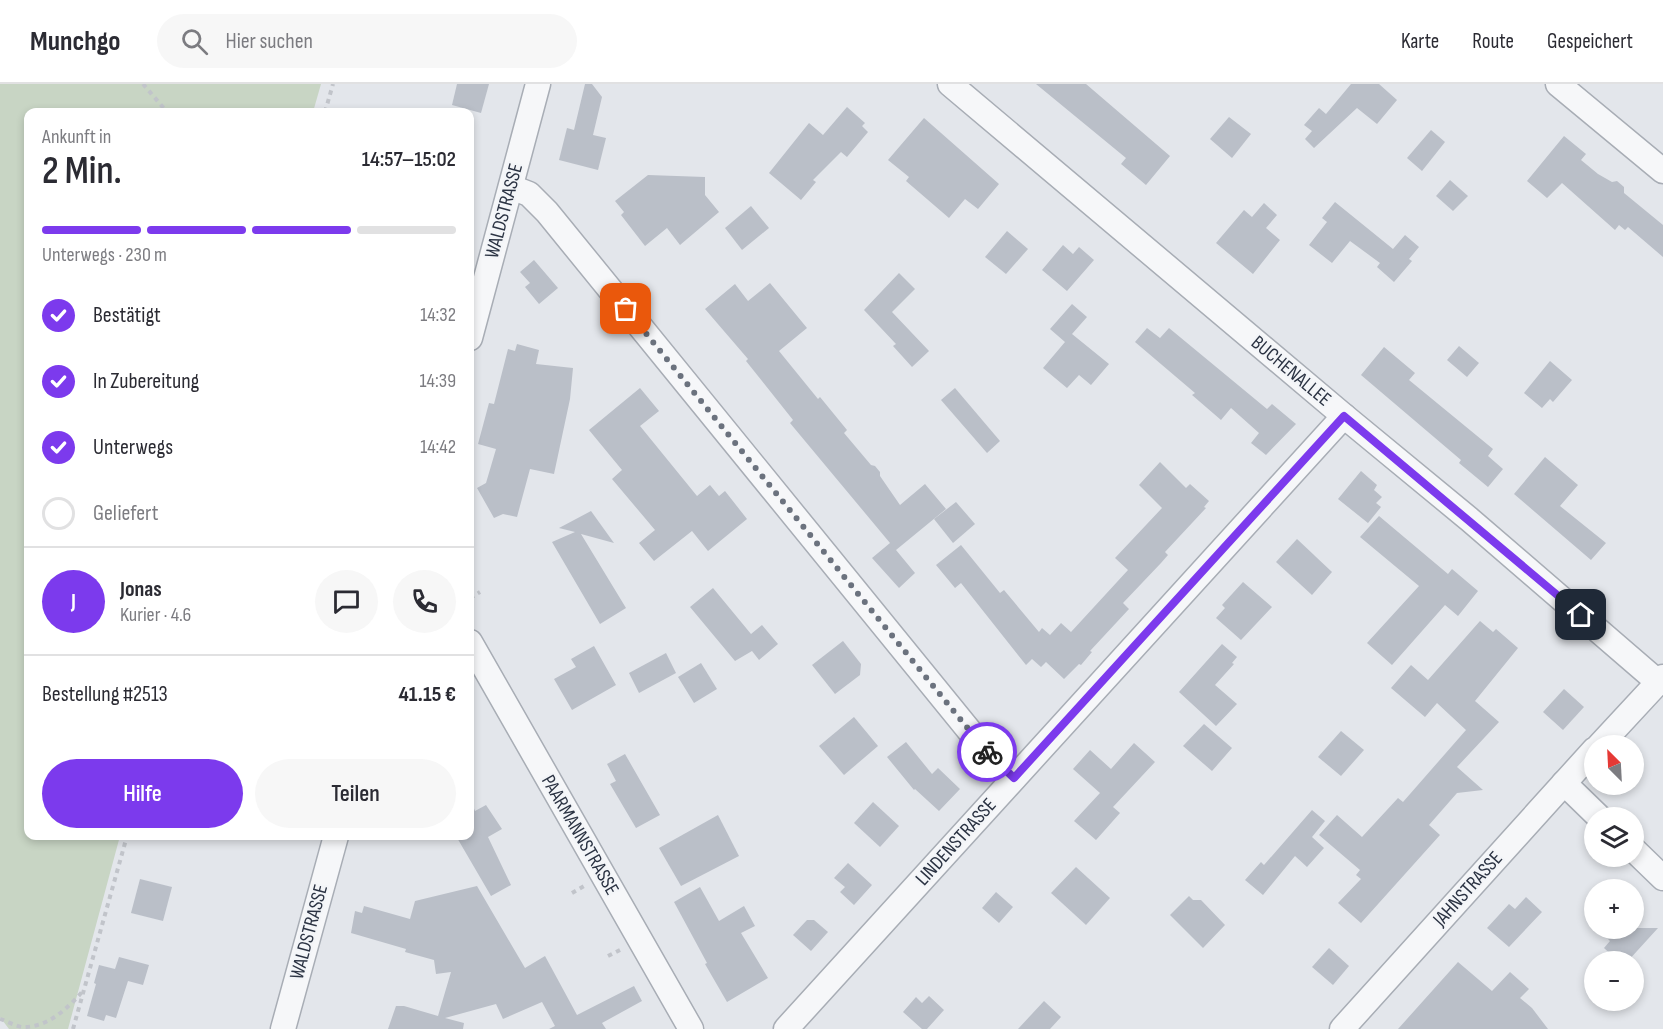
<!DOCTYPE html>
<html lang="de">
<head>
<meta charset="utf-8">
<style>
  :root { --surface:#fff; --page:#f7f7f7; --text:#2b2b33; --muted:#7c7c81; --line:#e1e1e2; --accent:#7c3aed }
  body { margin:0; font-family:"Sofia Sans Condensed",sans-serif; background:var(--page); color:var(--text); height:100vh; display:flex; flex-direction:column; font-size:22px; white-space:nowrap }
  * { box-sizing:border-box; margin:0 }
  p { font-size:20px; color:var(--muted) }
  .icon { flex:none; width:33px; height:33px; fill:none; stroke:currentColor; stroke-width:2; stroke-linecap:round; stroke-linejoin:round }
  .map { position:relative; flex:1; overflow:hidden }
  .sheet { position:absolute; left:24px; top:24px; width:450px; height:732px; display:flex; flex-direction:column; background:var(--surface); border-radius:12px; box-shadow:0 3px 9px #0003 }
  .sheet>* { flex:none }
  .needle { width:39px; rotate:336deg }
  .controls { position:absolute; left:1584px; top:651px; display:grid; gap:12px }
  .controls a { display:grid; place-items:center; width:60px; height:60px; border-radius:50%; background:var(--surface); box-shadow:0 3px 9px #0003; font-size:30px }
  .pin { position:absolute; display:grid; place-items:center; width:51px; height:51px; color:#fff; margin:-26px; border-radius:12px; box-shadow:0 3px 9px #0006 }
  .courier { position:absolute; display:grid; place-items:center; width:60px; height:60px; margin:-30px; border:4px solid #7c3aed; border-radius:50%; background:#fff; color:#222; box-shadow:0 2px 8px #0007 }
  .headline em { font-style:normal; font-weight:600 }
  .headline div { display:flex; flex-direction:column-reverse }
  .headline { display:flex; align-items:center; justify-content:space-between; height:102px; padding:0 18px }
  h1 { font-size:39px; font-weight:600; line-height:45px }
  .bar { display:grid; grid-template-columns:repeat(4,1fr); gap:9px 6px; align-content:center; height:72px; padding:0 18px }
  .bar i { height:8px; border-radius:4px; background:var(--line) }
  .bar .current { background:var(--accent) }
  .bar p { grid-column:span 4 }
  .line { display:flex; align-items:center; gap:15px; padding:0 18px; border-top:2px solid var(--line) }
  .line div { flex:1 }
  .round { display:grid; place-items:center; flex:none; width:63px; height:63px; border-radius:32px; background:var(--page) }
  ol { padding:0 18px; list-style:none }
  li { display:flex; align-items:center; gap:18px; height:66px }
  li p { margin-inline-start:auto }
  li .icon { padding:6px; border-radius:50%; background:var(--accent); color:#fff; stroke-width:4 }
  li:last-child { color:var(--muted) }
  li i { width:33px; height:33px; border:3px solid var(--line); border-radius:50% }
  .cta { display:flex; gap:12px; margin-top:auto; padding:12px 18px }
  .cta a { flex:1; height:69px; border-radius:36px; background:var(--accent); color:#fff; font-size:24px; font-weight:600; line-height:69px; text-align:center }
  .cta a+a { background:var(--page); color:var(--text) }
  header { display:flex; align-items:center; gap:36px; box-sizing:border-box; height:84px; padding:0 30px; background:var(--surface); border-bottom:2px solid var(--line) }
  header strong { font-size:28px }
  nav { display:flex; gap:33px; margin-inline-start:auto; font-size:21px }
  .search { width:420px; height:54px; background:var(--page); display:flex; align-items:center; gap:15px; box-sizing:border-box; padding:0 21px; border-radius:33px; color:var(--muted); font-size:22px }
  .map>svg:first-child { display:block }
  .green { fill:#c8d5c4 }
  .building { fill:#babfc8 }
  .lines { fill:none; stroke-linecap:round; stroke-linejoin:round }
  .street-casing { stroke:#a8adb5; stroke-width:27 }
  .path { stroke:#c1c4ca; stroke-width:4; stroke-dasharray:4.5 4.5; stroke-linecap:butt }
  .street { stroke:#f6f7f9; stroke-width:24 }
  .done { stroke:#6b727e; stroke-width:6; stroke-dasharray:0 10.8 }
  .route { stroke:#7c3aed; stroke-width:8 }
  .labels { text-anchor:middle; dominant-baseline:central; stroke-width:4.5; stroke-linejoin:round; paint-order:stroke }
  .street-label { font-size:20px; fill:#2b3343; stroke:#f3f5f8 }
</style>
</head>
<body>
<header>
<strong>Munchgo</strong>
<div class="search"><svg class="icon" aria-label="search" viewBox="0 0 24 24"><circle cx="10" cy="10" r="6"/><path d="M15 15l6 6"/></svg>Hier suchen</div>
<nav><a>Karte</a><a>Route</a><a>Gespeichert</a></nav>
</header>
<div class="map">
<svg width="1663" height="945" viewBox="0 0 1663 945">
  <rect width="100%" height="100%" fill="#e3e6eb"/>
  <polygon class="green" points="0,0 321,0 313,28 28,28 28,752 120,752 68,945 9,945 0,933"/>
  <g class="building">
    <polygon points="457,0 489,0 481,29 452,21"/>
    <polygon points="585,0 592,0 602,13 593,51 606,54 598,86 559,76 567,44 574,46"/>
    <polygon points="1036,0 1086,0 1170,72 1146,101 1121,80 1126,74"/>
    <polygon points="1351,0 1379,0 1397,16 1377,40 1357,24 1314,64 1305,55 1312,47 1304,41 1319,24 1326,30"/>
    <polygon points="847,23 865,39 862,42 868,48 847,73 841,68 813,96 816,98 801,116 769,89 809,39 823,51"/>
    <polygon points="1229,33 1251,50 1232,74 1210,55"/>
    <polygon points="924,34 999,100 978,125 965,115 949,134 906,97 909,93 888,76"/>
    <polygon points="1431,46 1445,58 1422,87 1407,74"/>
    <polygon points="1564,52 1586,70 1581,76 1598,90 1612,98 1617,97 1624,103 1624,109 1663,141 1663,173 1628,143 1625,146 1619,141 1615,146 1562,99 1547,114 1527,97"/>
    <polygon points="648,91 705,93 705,111 719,128 680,161 667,144 645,162 621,131 624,128 615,117"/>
    <polygon points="1450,96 1468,112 1453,127 1436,112"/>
    <polygon points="1335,118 1393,165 1405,151 1419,163 1409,175 1412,177 1394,198 1377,183 1380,179 1350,157 1332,179 1309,161 1327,138 1322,134"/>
    <polygon points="1264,119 1277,131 1266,144 1280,156 1253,190 1216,159 1244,126 1252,133"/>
    <polygon points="751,122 769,144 742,166 725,144"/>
    <polygon points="1007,147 1028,165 1006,190 985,173"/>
    <polygon points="1063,161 1073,170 1079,163 1094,176 1067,207 1042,186"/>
    <polygon points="534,176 558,204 539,220 525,203 530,199 520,188"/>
    <polygon points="899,189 915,205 892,228 929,267 912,283 893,262 896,260 864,226"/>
    <polygon points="770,199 807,244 779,267 818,315 820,313 847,346 844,349 871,381 875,382 880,388 880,392 900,421 925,400 946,425 896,466 915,489 899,504 872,474 890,459 790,339 793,336 746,277 748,275 705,225 735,200 748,217"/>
    <polygon points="1072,220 1087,233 1072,250 1109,280 1091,301 1079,291 1067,304 1043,284 1065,258 1050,245"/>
    <polygon points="1147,244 1160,254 1169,244 1267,325 1272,320 1296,340 1266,371 1251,359 1259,349 1231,324 1221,336 1192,311 1195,309 1135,258"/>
    <polygon points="517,260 539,266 536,280 573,284 570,315 554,390 530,385 517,433 503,430 494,434 477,404 486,399 496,365 478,360 489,319 494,320 508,265 515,267"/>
    <polygon points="1459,262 1479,279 1467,293 1447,276"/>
    <polygon points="1384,263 1415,289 1409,296 1493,365 1488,372 1503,385 1488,403 1459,379 1461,376 1361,291"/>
    <polygon points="1550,277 1572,296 1553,318 1550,315 1542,324 1524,309"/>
    <polygon points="640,304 659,327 640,342 697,412 710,401 719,412 725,407 747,435 708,467 692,447 654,477 639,459 655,446 612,395 622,386 589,346"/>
    <polygon points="955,304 1000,357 987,369 941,316"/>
    <polygon points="1545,373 1578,401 1560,422 1606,459 1591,476 1514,410"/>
    <polygon points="1160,378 1186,404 1190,400 1209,417 1204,423 1206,424 1165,468 1168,471 1161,479 1123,519 1129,525 1090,567 1092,568 1081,581 1079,580 1064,595 1046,578 1041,583 1032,575 1026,581 961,499 955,504 936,481 961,461 1000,509 1004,506 1039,548 1042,544 1050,551 1061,539 1071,548 1128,486 1115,474 1162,424 1139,401"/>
    <polygon points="1361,387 1377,401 1374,406 1382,413 1376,419 1381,423 1368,439 1338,415"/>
    <polygon points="956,418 975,440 953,459 934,435"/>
    <polygon points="591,427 614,459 581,450 626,524 600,540 552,458 575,448 559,444"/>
    <polygon points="1379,432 1448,490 1452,485 1478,507 1458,532 1445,521 1392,581 1367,559 1419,502 1360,453"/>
    <polygon points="1297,455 1332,488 1312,511 1276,478"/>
    <polygon points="1243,498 1272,523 1241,556 1216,534 1225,524 1222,521"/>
    <polygon points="713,504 751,550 762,541 778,560 759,576 752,567 735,577 690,523"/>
    <polygon points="1480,537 1493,548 1496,545 1518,564 1475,617 1499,638 1457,683 1483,706 1457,709 1429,741 1440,751 1361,839 1338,819 1361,795 1356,791 1360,786 1319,751 1337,731 1362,753 1398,714 1403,718 1466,646 1437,619 1425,633 1391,604 1411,581 1428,596"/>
    <polygon points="843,557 861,580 860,591 835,610 812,581"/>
    <polygon points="1222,560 1237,573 1232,579 1234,580 1215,601 1237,620 1216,642 1179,608"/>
    <polygon points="594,562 616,601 572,626 554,595 576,583 571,575"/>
    <polygon points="666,569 676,589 639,609 629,589"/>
    <polygon points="701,579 717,605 694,619 678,593"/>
    <polygon points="1564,605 1584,623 1563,646 1543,628"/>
    <polygon points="854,633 878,662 844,691 819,662"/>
    <polygon points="1204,640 1232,664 1212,687 1183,662"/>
    <polygon points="1341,647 1364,666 1341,692 1318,673"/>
    <polygon points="906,658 932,690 938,684 960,705 939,727 915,705 914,706 887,673"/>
    <polygon points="1134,659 1155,678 1113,723 1120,729 1096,756 1074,737 1100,709 1073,685 1090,666 1111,685"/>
    <polygon points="625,670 660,731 636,744 610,700 616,697 607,680"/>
    <polygon points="470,715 475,727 486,721 502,745 488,753 511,801 491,812 456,752 470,752"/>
    <polygon points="873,718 899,742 880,763 854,739"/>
    <polygon points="1312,726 1325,737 1312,753 1324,764 1307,783 1295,772 1263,811 1245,796 1261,778 1264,781"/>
    <polygon points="718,731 739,772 681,802 659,764"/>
    <polygon points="848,779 872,801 854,821 840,808 845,803 834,794"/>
    <polygon points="1076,783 1110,814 1086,841 1051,809"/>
    <polygon points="140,795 172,803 163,837 131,829"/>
    <polygon points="477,802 525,884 545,872 577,931 634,902 642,917 602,939 606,945 549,945 555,942 542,918 503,935 496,920 445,934 464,939 463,945 388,945 396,922 404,922 438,932 451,888 436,890 434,876 405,868 406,865 351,849 355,827 362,829 364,822 410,835 415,817"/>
    <polygon points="700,803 719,837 744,822 755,842 741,849 768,894 727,918 705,880 707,879 674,818"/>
    <polygon points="996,808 1013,823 999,839 982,824"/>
    <polygon points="1189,812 1193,816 1201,816 1225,841 1203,864 1170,831"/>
    <polygon points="1526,813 1542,828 1509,863 1487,844 1509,820 1515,825"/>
    <polygon points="807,836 814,836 828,848 811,867 793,851"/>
    <polygon points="1617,844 1658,844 1627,878 1619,878 1604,864 1610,857 1607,854"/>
    <polygon points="1329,864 1349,882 1333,901 1312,883"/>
    <polygon points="119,873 149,881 143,901 128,897 116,934 106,931 104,937 87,932 96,900 94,899 99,881 115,885"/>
    <polygon points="1458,878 1492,907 1510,888 1529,905 1520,914 1532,924 1548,945 1398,945"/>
    <polygon points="929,912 944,926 927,945 922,945 903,928 916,913 922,919"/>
    <polygon points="1044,917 1061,933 1050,945 1018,945"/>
  </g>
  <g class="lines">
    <defs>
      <g id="street">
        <polyline points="950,0 1344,332 1469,435 1658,598"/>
        <polyline points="1558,0 1663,87"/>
        <polyline points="511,103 529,110 547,128 994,677 1014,694"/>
        <polyline points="470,254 538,0"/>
        <polyline points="470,558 691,945"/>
        <polyline points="1599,662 1663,593"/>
        <polyline points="1564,699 1600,734"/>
        <polyline points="1634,766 1663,794"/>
        <polyline points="283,945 336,752"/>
        <polyline points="786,945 1344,332"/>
        <polyline points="1342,945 1594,666"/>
      </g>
    </defs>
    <use href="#street" class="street-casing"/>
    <g class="path">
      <polyline points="143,0 167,28"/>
      <polyline points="325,28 333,0"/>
      <polyline points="470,335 471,336"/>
      <polyline points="470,514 480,508"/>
      <polyline points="572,809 584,802"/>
      <polyline points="608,872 620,866"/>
      <path d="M0 935C7 937 15 942 22 943 47 944 67 925 82 908"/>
      <polyline points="73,945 127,752"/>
    </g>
    <use href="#street" class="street"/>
  </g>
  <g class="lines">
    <polyline class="done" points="626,225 987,668"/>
    <polyline class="route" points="987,668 1014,694 1344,332 1581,531"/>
  </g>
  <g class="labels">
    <g class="street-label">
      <text transform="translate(504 127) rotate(-75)">WALDSTRASSE</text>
      <text transform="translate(1291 287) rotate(40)">BUCHENALLEE</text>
      <text transform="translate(580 751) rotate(60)">PAARMANNSTRASSE</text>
      <text transform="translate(956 758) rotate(-48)">LINDENSTRASSE</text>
      <text transform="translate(1468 805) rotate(-48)">JAHNSTRASSE</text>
      <text transform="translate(309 848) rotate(-75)">WALDSTRASSE</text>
    </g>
  </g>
</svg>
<div class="controls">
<a><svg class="needle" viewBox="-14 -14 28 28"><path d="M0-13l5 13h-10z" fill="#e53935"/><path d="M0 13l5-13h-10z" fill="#7c7c81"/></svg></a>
<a><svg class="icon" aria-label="layers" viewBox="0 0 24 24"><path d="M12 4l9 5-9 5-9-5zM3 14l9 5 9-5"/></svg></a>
<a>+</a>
<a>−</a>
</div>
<div class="pin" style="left:626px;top:225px;background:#ea580c"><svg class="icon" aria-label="bag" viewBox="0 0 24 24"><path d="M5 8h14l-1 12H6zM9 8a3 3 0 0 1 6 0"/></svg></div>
<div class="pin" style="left:1581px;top:531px;background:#1f2937"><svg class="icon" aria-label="home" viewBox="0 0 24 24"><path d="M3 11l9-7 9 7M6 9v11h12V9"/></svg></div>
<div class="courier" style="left:987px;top:668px"><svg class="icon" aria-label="bike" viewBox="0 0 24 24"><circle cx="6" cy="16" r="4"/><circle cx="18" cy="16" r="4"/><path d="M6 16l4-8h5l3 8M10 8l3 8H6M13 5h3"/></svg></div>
<section class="sheet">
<div class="headline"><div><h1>2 Min.</h1><p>Ankunft in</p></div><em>14:57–15:02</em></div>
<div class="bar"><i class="current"></i><i class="current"></i><i class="current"></i><i></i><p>Unterwegs · 230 m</p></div>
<ol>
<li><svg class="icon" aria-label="check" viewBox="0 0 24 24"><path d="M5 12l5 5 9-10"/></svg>Bestätigt<p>14:32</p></li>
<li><svg class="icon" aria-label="check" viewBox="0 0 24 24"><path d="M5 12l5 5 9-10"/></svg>In Zubereitung<p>14:39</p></li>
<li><svg class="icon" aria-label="check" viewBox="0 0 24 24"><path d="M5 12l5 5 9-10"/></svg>Unterwegs<p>14:42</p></li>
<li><i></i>Geliefert</li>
</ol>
<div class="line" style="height:108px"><b class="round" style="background:var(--accent);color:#fff">J</b><div><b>Jonas</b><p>Kurier · 4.6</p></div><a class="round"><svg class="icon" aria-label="chat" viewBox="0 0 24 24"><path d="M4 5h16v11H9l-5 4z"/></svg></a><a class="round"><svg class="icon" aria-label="phone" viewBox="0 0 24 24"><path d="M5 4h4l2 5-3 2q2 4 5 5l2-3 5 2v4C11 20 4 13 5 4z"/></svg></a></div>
<div class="line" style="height:78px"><div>Bestellung #2513</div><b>41.15 €</b></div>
<div class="cta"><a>Hilfe</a><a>Teilen</a></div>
</section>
</div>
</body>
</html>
